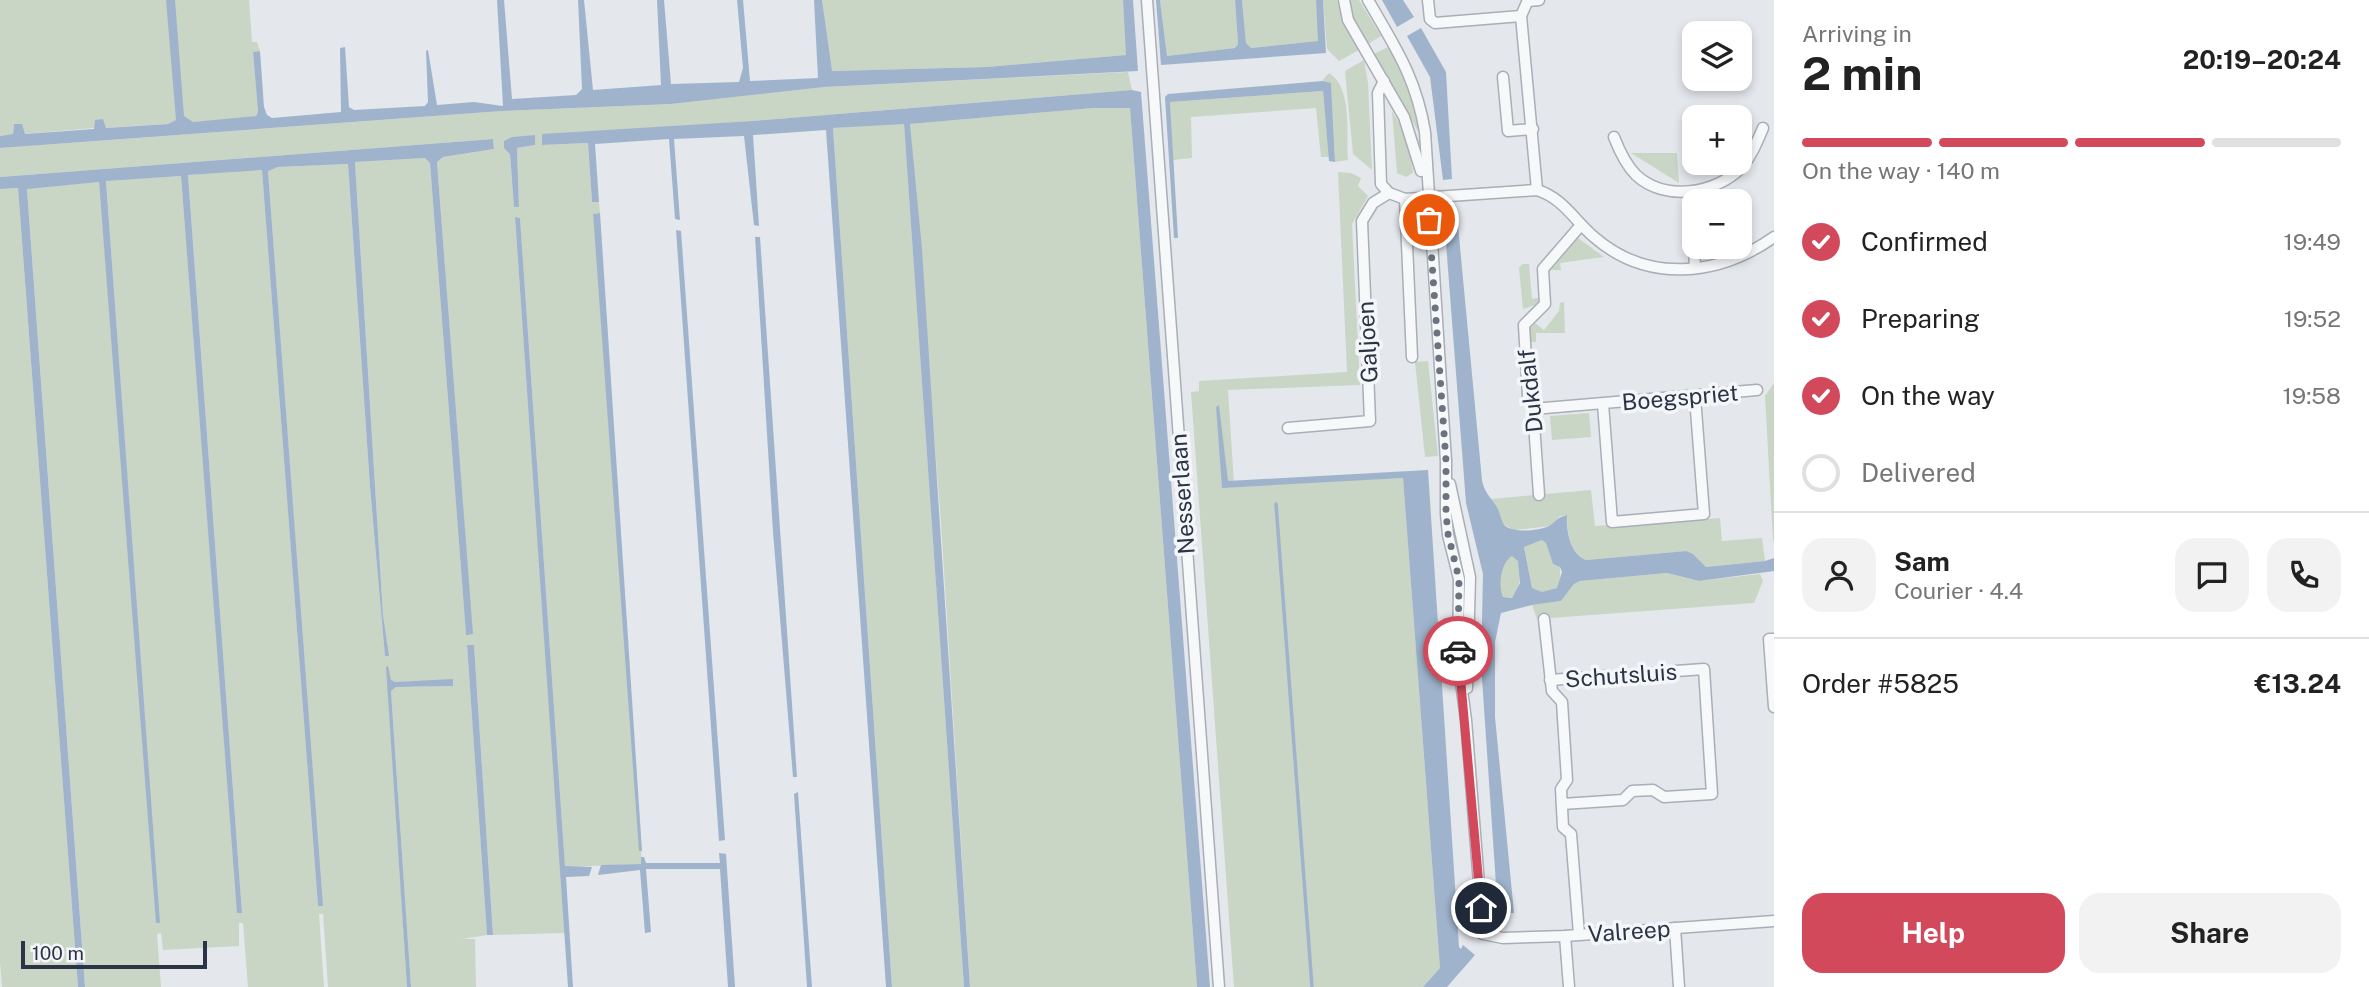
<!DOCTYPE html>
<html lang="en">
<head>
<meta charset="utf-8">
<style>
  :root { --surface:#fff; --page:#f2f2f2; --text:#222; --muted:#767676; --line:#e0e0e0; --accent:#d1495b }
  body { margin:0; font-family:"Public Sans",sans-serif; background:var(--page); color:var(--text); height:100vh; display:flex; flex-direction:column; font-size:26px; white-space:nowrap }
  * { box-sizing:border-box; margin:0 }
  p { font-size:23px; color:var(--muted) }
  .icon { flex:none; width:38px; height:38px; fill:none; stroke:currentColor; stroke-width:2; stroke-linecap:round; stroke-linejoin:round }
  .map { position:relative; flex:1; overflow:hidden }
  .details { display:flex; flex-direction:column; background:var(--surface); width:595px }
  .details>* { flex:none }
  .tools { position:absolute; left:1682px; top:21px; display:grid; gap:14px }
  .tools a { display:grid; place-items:center; width:70px; height:70px; border-radius:14px; background:var(--surface); box-shadow:0 4px 10px #0003; font-size:35px }
  .scale { position:absolute; left:21px; bottom:18px; width:186px; box-sizing:border-box; padding-left:7px; border:4px solid #2b3445; border-top:0; font-size:19px; line-height:24px; white-space:nowrap; color:#2b3445; -webkit-text-stroke:5px #f4f6f9; paint-order:stroke }
  .pin { position:absolute; display:grid; place-items:center; width:60px; height:60px; color:#fff; margin:-30px; border:4px solid #fff; border-radius:50%; box-shadow:0 2px 7px #0007 }
  .courier { position:absolute; display:grid; place-items:center; width:70px; height:70px; margin:-35px; border:5px solid #d1495b; border-radius:50%; background:#fff; color:#222; box-shadow:0 2px 9px #0007 }
  .headline em { font-style:normal; font-weight:700 }
  .headline div { display:flex; flex-direction:column-reverse }
  .headline { display:flex; align-items:center; justify-content:space-between; height:119px; padding:0 28px }
  h1 { font-size:46px; font-weight:700; line-height:52px }
  .bar { display:grid; grid-template-columns:repeat(4,1fr); gap:10px 7px; align-content:center; height:84px; padding:0 28px }
  .bar i { height:9px; border-radius:5px; background:var(--line) }
  .bar .current { background:var(--accent) }
  .bar p { grid-column:span 4 }
  .line { display:flex; align-items:center; gap:18px; padding:0 28px; border-top:2px solid var(--line) }
  .line div { flex:1 }
  .round { display:grid; place-items:center; flex:none; width:74px; height:74px; border-radius:21px; background:var(--page) }
  ol { padding:0 28px; list-style:none }
  li { display:flex; align-items:center; gap:21px; height:77px }
  li p { margin-inline-start:auto }
  li .icon { padding:7px; border-radius:50%; background:var(--accent); color:#fff; stroke-width:4 }
  li:last-child { color:var(--muted) }
  li i { width:38px; height:38px; border:4px solid var(--line); border-radius:50% }
  .primary-button { display:flex; gap:14px; margin-top:auto; padding:14px 28px }
  .primary-button a { flex:1; height:80px; border-radius:21px; background:var(--accent); color:#fff; font-size:28px; font-weight:700; line-height:80px; text-align:center }
  .primary-button a+a { background:var(--page); color:var(--text) }
  main { display:flex; flex:1; min-height:0 }
  .map>svg:first-child { display:block }
  .green { fill:#c9d6c5; fill-rule:evenodd }
  .water { fill:#9fb4cc; fill-rule:evenodd }
  .lines { fill:none; stroke-linecap:round; stroke-linejoin:round }
  .stream { stroke:#9fb4cc; stroke-width:3.5 }
  .minor-casing { stroke:#a9aeb7; stroke-width:13 }
  .minor { stroke:#f7f8fa; stroke-width:10 }
  .done { stroke:#6c737f; stroke-width:7; stroke-dasharray:0 12.6 }
  .route { stroke:#d1495b; stroke-width:9 }
  .labels { text-anchor:middle; dominant-baseline:central; stroke-width:7; stroke-linejoin:round; paint-order:stroke }
  .street-label { font-size:23px; fill:#2b3445; stroke:#f4f6f9 }
</style>
</head>
<body>
<main>
<div class="map">
<svg width="1774" height="987" viewBox="0 0 1774 987">
  <rect width="100%" height="100%" fill="#e4e7ec"/>
  <g class="green">
    <polygon points="0,0 249,0 252,42 257,42 260,51 253,52 258,112 256,116 241,119 105,128 103,119 94,128 24,134 22,125 14,124 13,134 0,136"/>
    <polygon points="822,0 1123,0 1127,55 987,67 831,71"/>
    <polygon points="1160,0 1235,0 1238,44 1235,48 1167,56"/>
    <polygon points="1242,0 1316,0 1319,41 1250,48 1246,43"/>
    <polygon points="1323,0 1337,0 1344,25 1359,50 1339,61 1327,49"/>
    <polygon points="1348,0 1359,0 1381,36 1368,44 1353,17"/>
    <polygon points="1388,47 1410,85 1420,128 1418,131 1374,54"/>
    <polygon points="1364,60 1368,83 1372,170 1353,154 1345,71"/>
    <path d="M1128 72 1132 90 752 121 542 135 543 145 588 143 592 202H599L600 213 593 214 642 864 565 867 520 218H515L565 933 493 935 474 645H467L487 935 462 939H475L476 987H411L391 691 396 687 453 686V680L395 682 391 681 387 667 407 987H328L323 914H319L324 987H248L243 923H239V946L163 950 161 933 157 934 161 987H85L27 188 99 182 159 923 106 180 181 176 227 774 242 913 188 175 262 169 318 906H322L268 170 278 167 348 164 370 487 385 656H388L383 615 355 162 425 158 430 163 466 635 472 628 437 162 443 157 494 149 493 139 0 177V148L502 111 671 104 825 87ZM512 137 535 145 517 148 519 207H514L510 154Z"/>
    <path d="M1329 73C1353 88 1346 134 1348 160L1335 162 1331 84 1322 81Z"/>
    <polygon points="1323,91 1329,157 1321,157 1316,108 1191,117 1192,158 1173,160 1170,102"/>
    <polygon points="1094,108 1130,108 1197,987 970,987 941,523 910,124"/>
    <path d="M1392 111C1405 131 1410 149 1413 173L1406 177 1397 173Z"/>
    <polygon points="904,123 964,987 892,987 833,128"/>
    <polygon points="1631,153 1677,153 1679,183"/>
    <polygon points="1338,172 1351,173 1361,178 1358,186 1368,196 1352,224 1360,385 1228,390 1234,484 1403,478 1440,968 1423,987 1234,987 1191,392 1199,391 1199,381 1347,372"/>
    <polygon points="18,188 78,987 2,987 0,962 0,189"/>
    <polygon points="1578,238 1604,257 1560,263 1561,270 1551,270"/>
    <polygon points="1522,264 1529,264 1532,299 1539,298 1538,304 1523,309 1519,268"/>
    <polygon points="1564,302 1565,333 1536,333 1536,342 1530,342 1529,330 1535,323 1544,330 1559,311 1560,303"/>
    <polygon points="1428,361 1438,456 1425,457 1415,362"/>
    <polygon points="1774,383 1774,541 1773,541 1765,396"/>
    <polygon points="1589,413 1591,437 1552,440 1550,416"/>
    <path d="M1591 490 1595 526 1720 518 1722 541 1762 538 1765 561 1706 567 1686 551 1586 560C1570 553 1567 531 1567 515L1560 516 1551 526 1514 530 1503 524 1491 499Z"/>
    <polygon points="1542,540 1546,542 1553,564 1560,567 1560,583 1557,588 1542,593 1532,588 1524,547"/>
    <path d="M1512 556 1518 560C1522 576 1520 585 1513 598L1503 597C1498 586 1501 562 1512 556Z"/>
    <polygon points="1667,573 1699,581 1760,574 1763,581 1754,603 1537,619 1532,605 1561,601 1574,584 1580,581"/>
  </g>
  <g class="water">
    <polygon points="166,0 175,0 184,116 193,122 256,116 258,112 253,52 260,51 264,107 267,115 272,118 341,112 340,48 345,47 349,107 354,110 425,106 428,102 426,51 428,50 437,105 474,102 503,106 497,0 504,0 512,99 576,95 582,89 578,0 584,0 593,90 661,85 657,0 664,0 671,84 739,82 743,68 737,0 743,0 750,81 818,78 814,0 822,0 832,71 987,67 1126,55 1123,0 1133,0 1138,71 825,87 671,104 502,111 0,148 0,136 13,134 14,124 22,124 25,134 94,129 95,120 103,119 106,128 168,124 176,120"/>
    <polygon points="1156,0 1160,0 1167,56 1235,48 1238,44 1235,0 1242,0 1246,43 1251,48 1318,41 1316,0 1323,0 1326,53 1161,65"/>
    <polygon points="1382,0 1403,0 1414,17 1397,27"/>
    <polygon points="1421,28 1446,72 1452,179 1443,180 1430,77 1407,36"/>
    <polygon points="1322,81 1331,83 1335,162 1329,161 1323,91 1170,102 1178,238 1174,238 1165,97 1168,94"/>
    <polygon points="1132,90 1141,92 1210,987 1197,987 1130,108 1094,108 910,124 922,249 970,987 964,987 904,124 833,128 892,987 886,987 826,130 753,135 759,226 754,225 744,136 674,139 680,220 675,219 669,139 595,144 599,202 592,202 588,143 542,145 542,134 752,121"/>
    <polygon points="535,135 535,145 517,148 519,207 514,207 510,154 504,148 504,141 512,137"/>
    <polygon points="493,139 494,149 443,157 437,162 473,634 466,635 430,163 425,158 355,162 383,615 389,656 385,656 370,487 348,164 278,167 268,171 323,906 318,906 262,170 188,175 242,913 237,913 181,176 106,181 160,923 156,923 99,182 27,189 85,987 78,987 18,188 0,189 0,177"/>
    <polygon points="600,213 642,851 639,851 593,214"/>
    <path d="M1457 215 1482 480C1484 491 1488 494 1494 503 1499 509 1500 516 1503 523 1508 534 1539 531 1549 526 1556 522 1557 517 1567 515 1566 530 1570 554 1586 560L1686 551 1693 554 1706 567 1765 561 1774 558V571L1699 581 1667 573 1580 581 1574 584 1561 601 1532 605 1501 613 1495 642V717L1514 913 1498 914 1481 664 1483 574 1466 503 1444 217ZM1542 540 1546 543 1553 564 1560 567 1562 572 1557 588 1542 592 1532 588 1524 547ZM1512 556 1518 561 1520 583 1512 598 1503 597C1498 586 1501 562 1512 556Z"/>
    <polygon points="515,217 520,218 565,866 592,867 589,876 566,877 573,987 568,987"/>
    <polygon points="676,230 681,231 725,840 719,841"/>
    <polygon points="755,237 760,237 797,777 793,777 773,532"/>
    <polygon points="1219,405 1228,481 1428,470 1459,947 1461,949 1463,945 1475,955 1447,987 1423,987 1440,968 1403,478 1222,488 1216,407"/>
    <polygon points="467,645 474,645 493,935 487,935"/>
    <polygon points="388,666 391,680 395,682 453,679 453,686 396,687 391,691 411,987 407,987 386,667"/>
    <polygon points="798,792 812,987 807,987 794,794"/>
    <polygon points="719,853 726,854 735,987 728,987 720,869 646,869 651,932 645,933 640,870 598,875 601,865 641,864 641,857 644,857 646,863 720,863"/>
  </g>
  <g class="lines">
    <polyline class="stream" points="1276,504 1312,987"/>
    <defs>
      <g id="minor">
        <polyline points="1147,0 1219,987"/>
        <polyline points="1344,0 1348,20 1404,117 1421,171"/>
        <path d="M1368 0C1395 47 1416 77 1425 132L1446 461V514L1448 535 1459 579 1458 660 1466 720 1483 934 1503 938 1565 936 1774 921"/>
        <polyline points="1428,0 1430,19 1435,23 1521,16"/>
        <polyline points="1528,0 1521,16 1537,190"/>
        <polyline points="1528,1 1539,0"/>
        <polyline points="1503,77 1508,131 1533,129"/>
        <path d="M1384 81 1378 93 1381 184 1389 193 1405 199 1537 190C1563 198 1574 220 1594 237 1648 284 1719 276 1774 237"/>
        <path d="M1614 137C1619 150 1626 165 1636 175 1665 202 1716 194 1742 167 1752 155 1757 142 1763 128"/>
        <polyline points="1692,192 1694,235"/>
        <polyline points="1405,199 1412,357"/>
        <polyline points="1694,247 1695,268"/>
        <polyline points="1603,404 1612,522 1704,514 1695,397"/>
        <polyline points="1533,409 1757,390"/>
        <polyline points="1288,428 1370,421 1362,221 1373,203 1389,193"/>
        <polyline points="1450,484 1470,577 1467,688"/>
        <polyline points="1539,495 1533,409 1528,396 1524,325 1545,304 1543,269 1581,225"/>
        <polyline points="1544,619 1552,691 1562,702 1567,780 1561,789 1563,827 1571,834 1579,934"/>
        <polyline points="1774,639 1769,639 1774,707"/>
        <polyline points="1550,680 1704,669 1712,794 1664,797 1653,790 1632,791 1623,800 1562,804"/>
        <polyline points="1675,928 1679,987"/>
        <polyline points="1565,936 1569,987"/>
      </g>
    </defs>
    <use href="#minor" class="minor-casing"/>
    <use href="#minor" class="minor"/>
  </g>
  <g class="lines">
    <polyline class="done" points="1429,220 1446,461 1446,513 1448,534 1459,579 1458,651"/>
    <polyline class="route" points="1458,651 1481,908"/>
  </g>
  <g class="labels">
    <g class="street-label">
      <text transform="translate(1367 342) rotate(-93)">Galjoen</text>
      <text transform="translate(1530 391) rotate(-96)">Dukdalf</text>
      <text transform="translate(1680 397) rotate(-5)">Boegspriet</text>
      <text transform="translate(1182 494) rotate(-94)">Nesserlaan</text>
      <text transform="translate(1621 675) rotate(-4)">Schutsluis</text>
      <text transform="translate(1629 931) rotate(-4)">Valreep</text>
    </g>
  </g>
</svg>
<div class="tools">
<a><svg class="icon" aria-label="layers" viewBox="0 0 24 24"><path d="M12 4l9 5-9 5-9-5zM3 14l9 5 9-5"/></svg></a>
<a>+</a>
<a>−</a>
</div>
<div class="scale">100 m</div>
<div class="pin" style="left:1429px;top:220px;background:#ea580c"><svg class="icon" aria-label="bag" viewBox="0 0 24 24"><path d="M5 8h14l-1 12H6zM9 8a3 3 0 0 1 6 0"/></svg></div>
<div class="pin" style="left:1481px;top:908px;background:#1f2937"><svg class="icon" aria-label="home" viewBox="0 0 24 24"><path d="M3 11l9-7 9 7M6 9v11h12V9"/></svg></div>
<div class="courier" style="left:1458px;top:651px"><svg class="icon" aria-label="car" viewBox="0 0 24 24"><path d="M5 17H2v-5l4-1 3-4h7l3 4 3 1v5h-3M9 17h6M6 11h13"/><circle cx="7" cy="17" r="2"/><circle cx="17" cy="17" r="2"/></svg></div>
</div>
<section class="details">
<div class="headline"><div><h1>2 min</h1><p>Arriving in</p></div><em>20:19–20:24</em></div>
<div class="bar"><i class="current"></i><i class="current"></i><i class="current"></i><i></i><p>On the way · 140 m</p></div>
<ol>
<li><svg class="icon" aria-label="check" viewBox="0 0 24 24"><path d="M5 12l5 5 9-10"/></svg>Confirmed<p>19:49</p></li>
<li><svg class="icon" aria-label="check" viewBox="0 0 24 24"><path d="M5 12l5 5 9-10"/></svg>Preparing<p>19:52</p></li>
<li><svg class="icon" aria-label="check" viewBox="0 0 24 24"><path d="M5 12l5 5 9-10"/></svg>On the way<p>19:58</p></li>
<li><i></i>Delivered</li>
</ol>
<div class="line" style="height:126px"><a class="round"><svg class="icon" aria-label="person" viewBox="0 0 24 24"><circle cx="12" cy="8" r="4"/><path d="M4 21q1-7 8-7t8 7"/></svg></a><div><b>Sam</b><p>Courier · 4.4</p></div><a class="round"><svg class="icon" aria-label="chat" viewBox="0 0 24 24"><path d="M4 5h16v11H9l-5 4z"/></svg></a><a class="round"><svg class="icon" aria-label="phone" viewBox="0 0 24 24"><path d="M5 4h4l2 5-3 2q2 4 5 5l2-3 5 2v4C11 20 4 13 5 4z"/></svg></a></div>
<div class="line" style="height:91px"><div>Order #5825</div><b>€13.24</b></div>
<div class="primary-button"><a>Help</a><a>Share</a></div>
</section>
</main>
</body>
</html>
